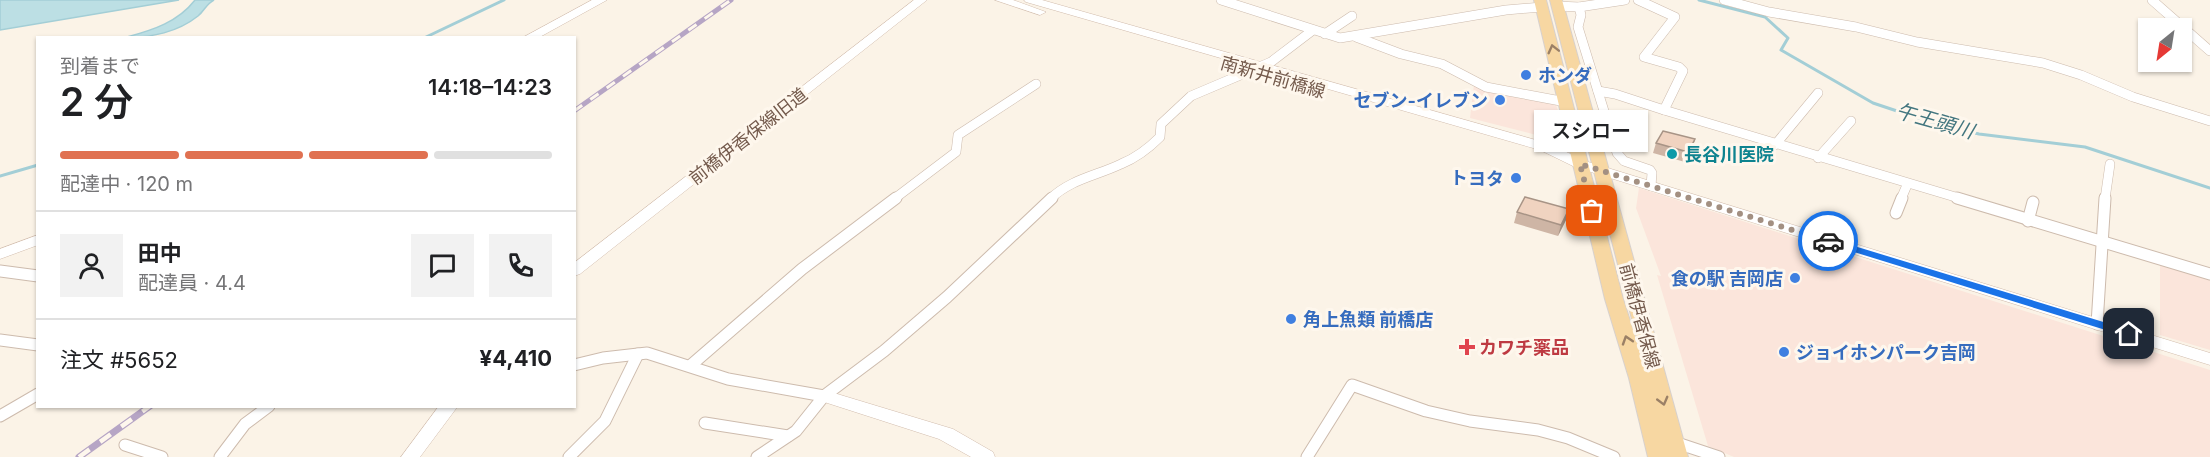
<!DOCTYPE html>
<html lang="ja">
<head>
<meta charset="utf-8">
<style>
  :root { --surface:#fff; --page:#f2f2f2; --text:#202124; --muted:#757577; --line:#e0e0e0; --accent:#e07151 }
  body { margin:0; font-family:Inter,"Noto Sans JP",sans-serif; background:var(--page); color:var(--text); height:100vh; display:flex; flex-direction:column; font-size:22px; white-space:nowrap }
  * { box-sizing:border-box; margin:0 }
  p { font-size:20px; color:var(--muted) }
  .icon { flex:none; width:33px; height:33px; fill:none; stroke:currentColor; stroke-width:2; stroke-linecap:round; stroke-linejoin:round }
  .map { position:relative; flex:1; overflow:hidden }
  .sheet { position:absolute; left:36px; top:36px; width:540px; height:372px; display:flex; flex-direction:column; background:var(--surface); border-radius:0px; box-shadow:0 2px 4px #0004 }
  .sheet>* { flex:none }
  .needle { width:39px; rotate:210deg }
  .controls { position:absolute; left:2138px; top:18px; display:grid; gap:12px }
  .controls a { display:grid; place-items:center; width:54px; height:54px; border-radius:0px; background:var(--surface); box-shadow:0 2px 4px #0004; font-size:30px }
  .pin { position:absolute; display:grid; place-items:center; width:51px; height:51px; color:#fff; margin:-26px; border-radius:12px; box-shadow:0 3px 9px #0006 }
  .courier { position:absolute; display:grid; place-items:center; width:60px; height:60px; margin:-30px; border:4px solid #1a73e8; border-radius:50%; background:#fff; color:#222; box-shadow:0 2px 8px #0007 }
  .bubble { position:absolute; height:42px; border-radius:0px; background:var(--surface); box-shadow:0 2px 4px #0004; font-size:20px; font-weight:600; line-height:42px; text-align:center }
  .head em { font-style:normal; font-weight:600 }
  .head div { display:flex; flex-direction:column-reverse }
  .head { display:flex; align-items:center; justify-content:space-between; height:102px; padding:0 24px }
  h1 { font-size:39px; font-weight:600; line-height:45px }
  .bar { display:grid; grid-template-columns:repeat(4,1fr); gap:9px 6px; align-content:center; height:72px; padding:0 24px }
  .bar i { height:8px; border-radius:4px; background:var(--line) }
  .bar .selected { background:var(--accent) }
  .bar p { grid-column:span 4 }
  .line { display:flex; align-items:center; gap:15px; padding:0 24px; border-top:2px solid var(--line) }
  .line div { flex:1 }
  .round { display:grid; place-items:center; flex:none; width:63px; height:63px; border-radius:0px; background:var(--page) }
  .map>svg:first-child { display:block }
  .commercial { fill:#fbe5db }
  .water { fill:#bcdfe4; stroke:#a3ced6; stroke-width:1.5 }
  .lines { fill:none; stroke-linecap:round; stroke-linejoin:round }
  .stream { stroke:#a3ced6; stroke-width:3 }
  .street-far1-casing { stroke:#cdbbad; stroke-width:10 }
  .street-casing { stroke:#cdbbad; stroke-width:13 }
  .secondary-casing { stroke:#d2bdae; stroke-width:1 }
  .primary-casing { stroke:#d8d1cd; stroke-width:2 }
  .street-far1 { stroke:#fff; stroke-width:9 }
  .street { stroke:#fff; stroke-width:11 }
  .secondary { fill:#fff; fill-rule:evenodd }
  .primary { fill:#f7d7a2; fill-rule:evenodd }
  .rail-far1-casing { stroke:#b6a5c5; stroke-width:5 }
  .rail-casing { stroke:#b6a5c5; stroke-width:7 }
  .rail-far1 { stroke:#fef7ed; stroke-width:3; stroke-dasharray:10; stroke-linecap:butt }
  .rail { stroke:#fef7ed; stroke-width:4.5; stroke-dasharray:13; stroke-linecap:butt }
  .wall { fill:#ceb5a5 }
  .shaded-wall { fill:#a89486 }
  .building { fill:#f0d3c0; stroke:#a89486; stroke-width:1.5 }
  .oneway { stroke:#9b8066 }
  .route { fill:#1a73e8 }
  .done { stroke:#a39082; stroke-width:6; stroke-dasharray:0 10.8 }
  .shop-dot { fill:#3f7fe0; stroke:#fef7ed; stroke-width:2 }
  .culture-dot { fill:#0f9aa8; stroke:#fef7ed; stroke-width:2 }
  .health-dot { fill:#e0444e; stroke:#fef7ed; stroke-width:2 }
  .labels { text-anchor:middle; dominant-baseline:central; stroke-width:6; stroke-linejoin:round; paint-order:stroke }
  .shop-label { font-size:18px; font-weight:bold; fill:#366cbe; stroke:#fef7ed; text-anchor:start }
  .street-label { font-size:18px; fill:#745a4c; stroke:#fef7ed }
  .culture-label { font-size:18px; font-weight:bold; fill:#0d838f; stroke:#fef7ed; text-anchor:start }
  .health-label { font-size:18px; font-weight:bold; fill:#be3a42; stroke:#fef7ed; text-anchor:start }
  .water-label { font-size:20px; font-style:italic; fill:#43767f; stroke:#fef7ed }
</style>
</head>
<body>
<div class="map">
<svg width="2210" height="457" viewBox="0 0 2210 457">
  <rect width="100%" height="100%" fill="#fbf3e7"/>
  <g class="commercial">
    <polygon points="1474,84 1555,102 1566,134 1548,138 1470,118"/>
    <polygon points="1639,188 2210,370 2210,457 1734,457 1708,446 1657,275 1661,276 1636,208"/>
    <polygon points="2160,265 2210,279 2210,350 2160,335"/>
  </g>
  <g class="water">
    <polygon points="0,0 179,0 0,30"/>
    <path d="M195 0H214C206 4 205 10 198 16 178 32 151 38 127 37 153 30 178 22 195 0Z"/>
  </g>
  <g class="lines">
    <g class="stream">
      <polyline points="1699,0 1765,17 1788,38 1781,50 1873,103 1933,123 1979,134 2085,147 2210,188"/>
      <polyline points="424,38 504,0"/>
      <polyline points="0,176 38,165"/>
    </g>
    <defs>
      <g id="street-far1">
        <polyline points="1221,0 1340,38 1506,10 1542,7"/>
        <polyline points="1724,0 1769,12 1856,27 1917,42 2043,63 2081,75 2133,97 2210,121"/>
        <polyline points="2152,0 2210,51"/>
        <polyline points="1557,6 1579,7 1625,0"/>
        <polyline points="1579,7 1581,15 1578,27 1617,153 1624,161 1650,170 1652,173 1651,186"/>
        <polyline points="1325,34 1352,16"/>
        <polyline points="1356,37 1401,54 1442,64 1486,87 1566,102"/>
        <polyline points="1598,91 1615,94 1664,110 1683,71 1679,67 1644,57 1675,17 1638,0"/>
        <polyline points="1664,110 1962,199"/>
        <polyline points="1775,145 1818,93"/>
        <polyline points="1818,158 1851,121"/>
        <polyline points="894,199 956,152 958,135 1036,84"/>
        <path d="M1050 199C1071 179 1096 176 1121 164 1136 158 1149 148 1160 137L1161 124 1191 96 1271 62 1313 30"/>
        <polyline points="1901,199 1907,185"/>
        <polyline points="2105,199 2110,164"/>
      </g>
      <g id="street">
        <polyline points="1957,198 2210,274"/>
        <polyline points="1896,213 1902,198"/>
        <polyline points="2028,221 2033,202"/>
        <polyline points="0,271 38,276"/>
        <polyline points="2097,324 2105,198"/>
        <polyline points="0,340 38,345"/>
        <polyline points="574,365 603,358 647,353 728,379 824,396"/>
        <polyline points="690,366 802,269 896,198"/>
        <polyline points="0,416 38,394"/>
        <polyline points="705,423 788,436"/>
        <polyline points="1674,442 1719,457"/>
        <polyline points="125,445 162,457"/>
        <polyline points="220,457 245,424 269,406"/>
        <polyline points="569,457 605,421 638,354"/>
        <polyline points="757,457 796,431 824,396 884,351 947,297 1052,198"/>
        <polyline points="1307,457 1352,385 1426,411 1470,421 1538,430 1568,438 1614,457"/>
      </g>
      <g id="secondary">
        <polygon points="592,0 607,0 538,38 522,38"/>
        <polygon points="914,0 927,0 580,274 574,276 574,263"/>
        <polygon points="995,0 1013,0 1046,12 1040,15"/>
        <polygon points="1024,0 1042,0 1550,144 1585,161 2210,353 2210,365 1575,167 1540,150 1026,2"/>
        <polygon points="38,235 38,245 0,259 0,249"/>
        <polygon points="824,390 953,429 993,452 995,457 971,457 939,439 818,400 815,396 818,392"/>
        <polygon points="439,406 458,406 420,457 401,457"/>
      </g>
      <polygon id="primary" points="1534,0 1546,0 1623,299 1642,358 1550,0 1562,0 1688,457 1648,457 1629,378 1605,299"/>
    </defs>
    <use href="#street-far1" class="street-far1-casing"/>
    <use href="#street" class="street-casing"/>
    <use href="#secondary" class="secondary-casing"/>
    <use href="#primary" class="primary-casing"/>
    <use href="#street-far1" class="street-far1"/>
    <use href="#street" class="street"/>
    <use href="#secondary" class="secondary"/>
    <use href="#primary" class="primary"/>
    <defs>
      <polyline id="rail-far1" points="574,111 731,0"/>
      <polyline id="rail" points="79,457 150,406"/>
    </defs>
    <use href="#rail-far1" class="rail-far1-casing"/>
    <use href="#rail" class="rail-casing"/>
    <use href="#rail-far1" class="rail-far1"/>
    <use href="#rail" class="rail"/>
  </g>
  <g class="wall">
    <polygon points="1695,139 1692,150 1685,162 1653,153 1656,143"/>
    <polygon points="1517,212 1566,220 1558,236 1514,223"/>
  </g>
  <g class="shaded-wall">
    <polygon points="1695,139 1692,150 1685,162 1688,152"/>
    <polygon points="1569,209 1566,220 1558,236 1561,225"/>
  </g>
  <g class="building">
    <polygon points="1663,131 1695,139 1688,152 1656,143"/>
    <polygon points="1525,197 1569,209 1561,225 1517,212"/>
  </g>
  <defs><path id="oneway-chevron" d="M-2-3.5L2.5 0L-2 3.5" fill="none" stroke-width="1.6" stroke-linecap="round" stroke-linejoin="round" transform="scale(1.5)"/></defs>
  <g class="oneway">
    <use href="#oneway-chevron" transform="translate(1553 49) rotate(-104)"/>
    <use href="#oneway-chevron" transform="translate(1627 340) rotate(-108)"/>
    <use href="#oneway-chevron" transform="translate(1663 401) rotate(75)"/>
  </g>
  <polygon class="route" points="1828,238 2133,331 2135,334 2129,337 2125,336 1825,243 1825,239"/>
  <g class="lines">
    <polyline class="done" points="1592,211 1580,164 1828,241"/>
  </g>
  <g class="shop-dot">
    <circle cx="1526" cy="75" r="6"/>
    <circle cx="1500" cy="100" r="6"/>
    <circle cx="1516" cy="178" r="6"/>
    <circle cx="1795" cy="278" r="6"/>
    <circle cx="1291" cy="319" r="6"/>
    <circle cx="1784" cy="352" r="6"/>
  </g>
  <circle class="culture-dot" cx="1672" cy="154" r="6"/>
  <path class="health-dot" d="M1464 338h6v6h6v6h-6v6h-6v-6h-6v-6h6z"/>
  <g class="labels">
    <g class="shop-label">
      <text x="1538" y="75">ホンダ</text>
      <text x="1488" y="100" text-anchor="end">セブン-イレブン</text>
      <text x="1504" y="178" text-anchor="end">トヨタ</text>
      <text x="1783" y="278" text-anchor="end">食の駅 吉岡店</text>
      <text x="1303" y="319">角上魚類 前橋店</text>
      <text x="1796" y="352">ジョイホンパーク吉岡</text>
    </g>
    <g class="street-label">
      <text transform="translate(1273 77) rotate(16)">南新井前橋線</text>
      <text transform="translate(748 136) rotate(-38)">前橋伊香保線旧道</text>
      <text transform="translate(1640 316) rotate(75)">前橋伊香保線</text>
    </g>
    <g class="culture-label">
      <text x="1684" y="154">長谷川医院</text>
    </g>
    <g class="health-label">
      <text x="1479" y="347">カワチ薬品</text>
    </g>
    <g class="water-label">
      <text transform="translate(1935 121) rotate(16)">午王頭川</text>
    </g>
  </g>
</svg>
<div class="controls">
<a><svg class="needle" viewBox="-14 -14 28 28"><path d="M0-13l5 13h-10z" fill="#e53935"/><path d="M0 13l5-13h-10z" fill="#757577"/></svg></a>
</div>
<div class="pin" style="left:1592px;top:211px;background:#ea580c"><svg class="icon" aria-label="bag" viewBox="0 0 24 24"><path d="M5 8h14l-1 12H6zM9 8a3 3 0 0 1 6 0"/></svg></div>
<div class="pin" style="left:2129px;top:334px;background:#1f2937"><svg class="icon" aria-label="home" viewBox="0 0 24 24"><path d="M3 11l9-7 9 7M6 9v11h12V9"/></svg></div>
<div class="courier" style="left:1828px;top:241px"><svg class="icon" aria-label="car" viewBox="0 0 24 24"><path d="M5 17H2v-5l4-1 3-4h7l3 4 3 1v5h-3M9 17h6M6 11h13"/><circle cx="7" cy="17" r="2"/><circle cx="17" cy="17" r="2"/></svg></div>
<div class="bubble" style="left:1534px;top:110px;width:114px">スシロー</div>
<section class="sheet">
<div class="head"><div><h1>2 分</h1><p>到着まで</p></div><em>14:18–14:23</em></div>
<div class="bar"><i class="selected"></i><i class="selected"></i><i class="selected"></i><i></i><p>配達中 · 120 m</p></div>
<div class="line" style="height:108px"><a class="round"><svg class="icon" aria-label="person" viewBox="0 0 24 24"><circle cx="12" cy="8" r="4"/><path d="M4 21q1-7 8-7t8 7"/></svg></a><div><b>田中</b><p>配達員 · 4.4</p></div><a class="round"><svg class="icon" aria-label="chat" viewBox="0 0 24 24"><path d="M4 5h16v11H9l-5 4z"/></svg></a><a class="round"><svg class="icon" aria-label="phone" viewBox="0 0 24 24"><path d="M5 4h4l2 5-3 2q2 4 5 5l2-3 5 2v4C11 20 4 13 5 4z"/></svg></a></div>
<div class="line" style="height:78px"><div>注文 #5652</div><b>¥4,410</b></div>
</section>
</div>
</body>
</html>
